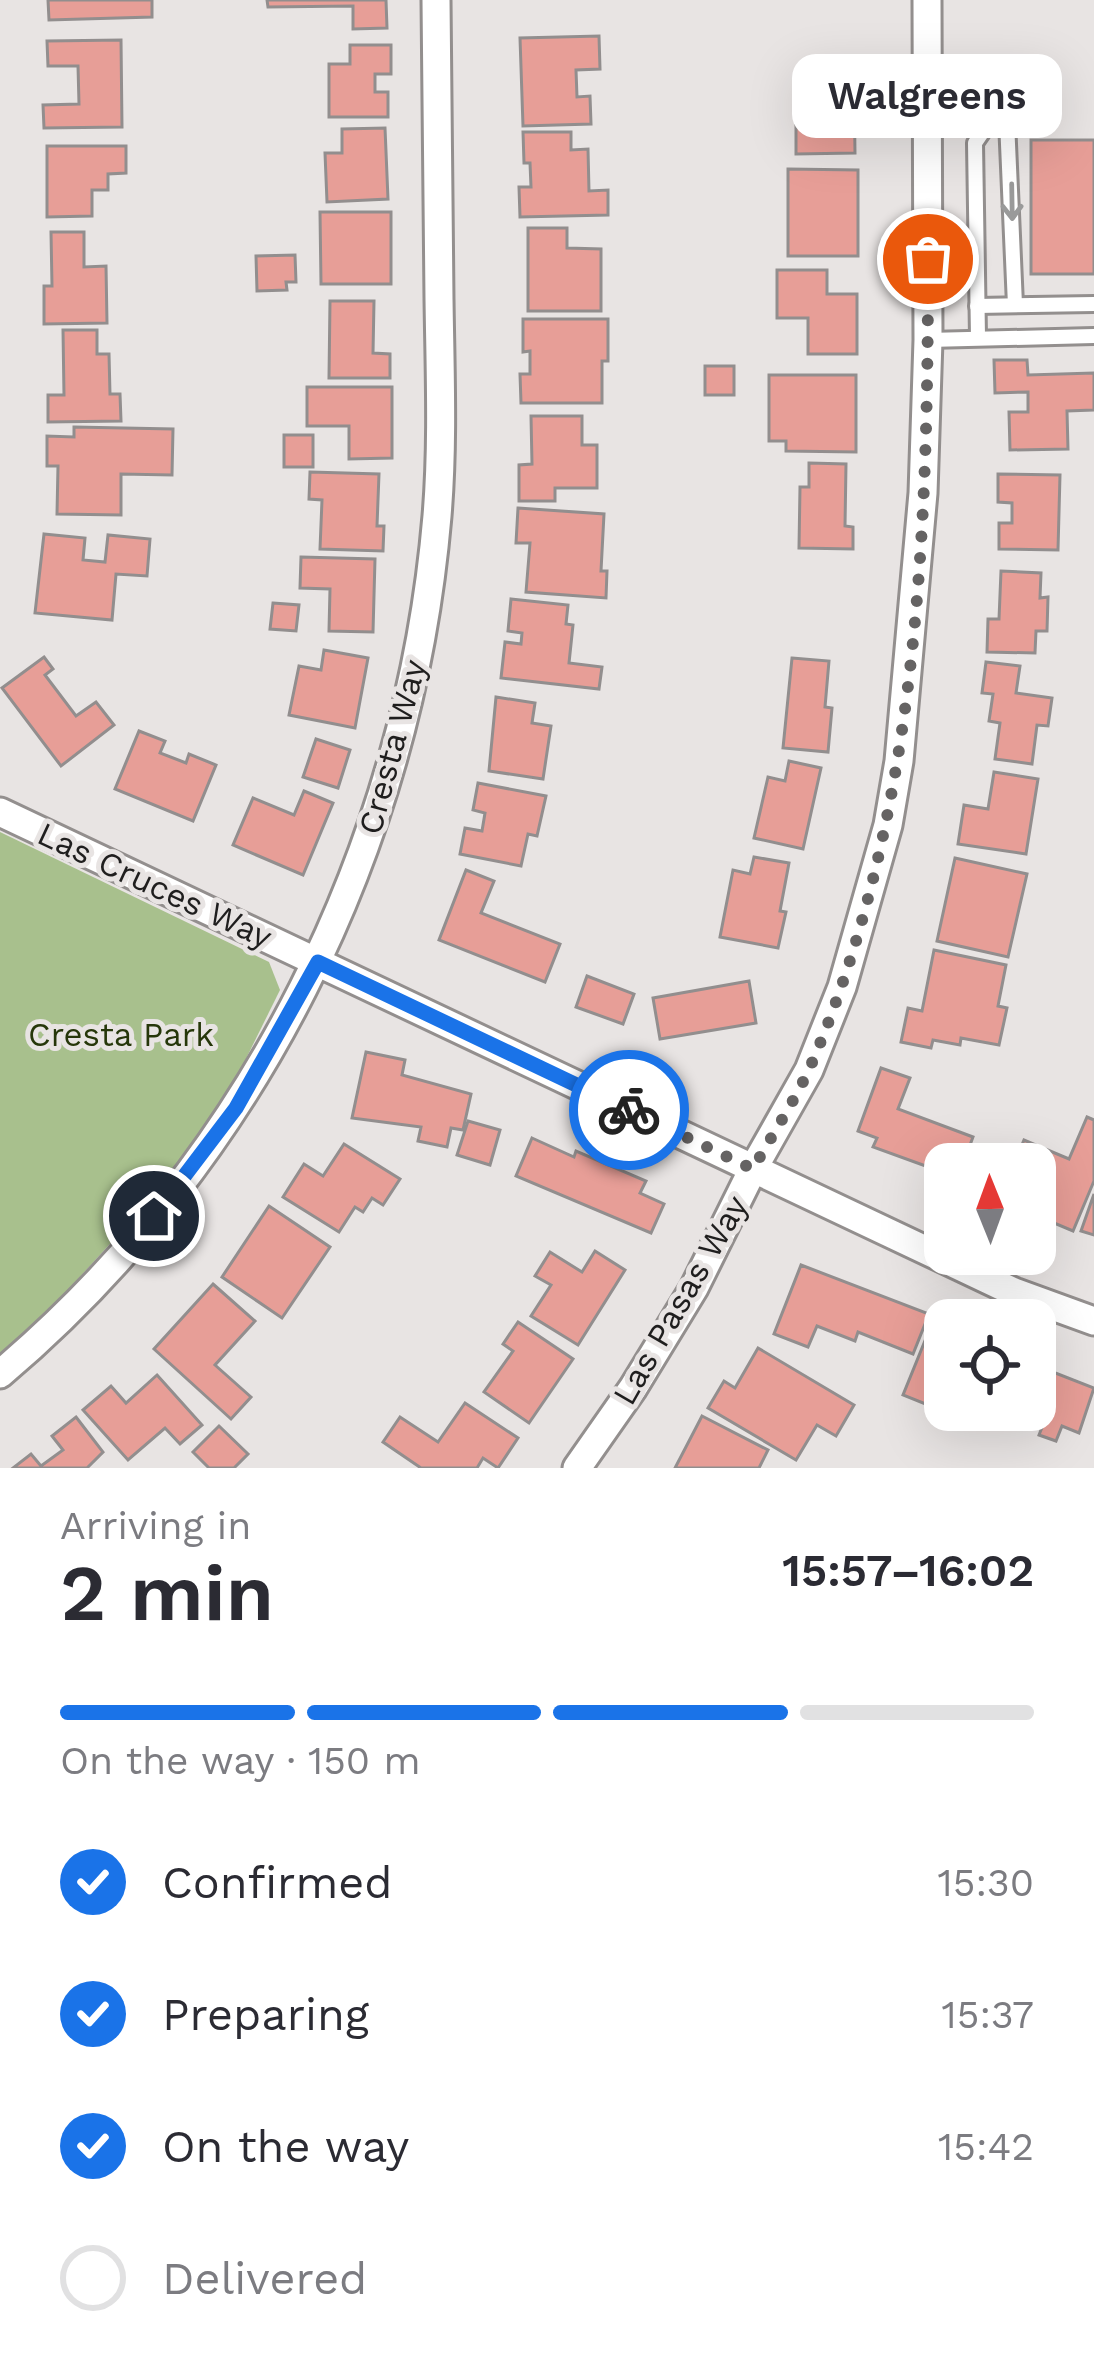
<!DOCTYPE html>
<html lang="en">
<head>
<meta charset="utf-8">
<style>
  :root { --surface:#fff; --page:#f7f7f7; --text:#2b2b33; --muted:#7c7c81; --line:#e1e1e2; --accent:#1a73e8 }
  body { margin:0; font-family:"Work Sans",sans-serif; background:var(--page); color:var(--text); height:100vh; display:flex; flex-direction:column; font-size:45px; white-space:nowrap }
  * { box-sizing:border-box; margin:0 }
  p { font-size:39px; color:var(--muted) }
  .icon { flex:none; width:66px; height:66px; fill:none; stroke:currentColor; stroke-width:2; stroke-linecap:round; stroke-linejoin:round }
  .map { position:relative; height:1468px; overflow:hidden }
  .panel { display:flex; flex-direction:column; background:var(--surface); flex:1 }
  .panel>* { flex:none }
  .needle { width:78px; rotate:359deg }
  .buttons { position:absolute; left:924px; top:1143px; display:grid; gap:24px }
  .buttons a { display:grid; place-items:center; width:132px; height:132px; border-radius:24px; background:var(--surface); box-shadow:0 12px 48px #0002; font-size:60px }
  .pin { position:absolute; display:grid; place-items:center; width:102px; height:102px; color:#fff; margin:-51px; border:6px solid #fff; border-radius:50%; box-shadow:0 3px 12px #0007 }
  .courier { position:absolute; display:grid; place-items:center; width:120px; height:120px; margin:-60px; border:9px solid #1a73e8; border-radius:50%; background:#fff; color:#222; box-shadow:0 3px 15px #0007 }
  .bubble { position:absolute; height:84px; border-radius:24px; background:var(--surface); box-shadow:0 12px 48px #0002; font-size:39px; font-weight:600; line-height:84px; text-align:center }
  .head em { font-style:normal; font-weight:600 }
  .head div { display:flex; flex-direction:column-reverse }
  .head { display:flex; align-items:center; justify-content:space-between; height:204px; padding:0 60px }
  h1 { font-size:78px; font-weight:600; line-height:90px }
  .bar { display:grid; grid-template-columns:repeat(4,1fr); gap:18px 12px; align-content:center; height:144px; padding:0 60px }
  .bar i { height:15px; border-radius:9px; background:var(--line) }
  .bar .active { background:var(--accent) }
  .bar p { grid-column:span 4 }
  ol { padding:0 60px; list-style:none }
  li { display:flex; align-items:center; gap:36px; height:132px }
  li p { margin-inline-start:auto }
  li .icon { padding:12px; border-radius:50%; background:var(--accent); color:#fff; stroke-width:4 }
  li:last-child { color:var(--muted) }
  li i { width:66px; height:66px; border:6px solid var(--line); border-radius:50% }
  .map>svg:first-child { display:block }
  .green { fill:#a8c08d }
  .building { fill:#e79e97; stroke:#928e8e; stroke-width:3 }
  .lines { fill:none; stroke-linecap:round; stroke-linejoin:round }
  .service-casing { stroke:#938f8e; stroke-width:20 }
  .minor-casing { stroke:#938f8e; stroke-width:33 }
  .service { stroke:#fff; stroke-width:14 }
  .minor { stroke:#fff; stroke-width:27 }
  .oneway { stroke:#9a9a9a }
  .done { stroke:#656363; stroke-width:12; stroke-dasharray:0 21.6 }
  .route { stroke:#1a73e8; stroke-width:15 }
  .labels { text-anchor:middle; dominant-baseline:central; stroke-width:10; stroke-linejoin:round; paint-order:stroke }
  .street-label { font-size:33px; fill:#1f1e1e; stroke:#e8e4e3 }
  .park-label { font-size:33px; fill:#26370a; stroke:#e8e4e3 }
</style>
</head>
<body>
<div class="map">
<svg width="1094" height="1468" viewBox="0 0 1094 1468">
  <rect width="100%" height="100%" fill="#e8e4e3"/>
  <polygon class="green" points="0,832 269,962 280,990 218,1115 128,1224 0,1365"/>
  <g class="building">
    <polygon points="48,0 152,0 152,17 49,20"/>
    <polygon points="267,0 386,0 387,28 353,29 353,6 268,7"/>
    <polygon points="599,36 600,69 576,70 577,97 590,96 591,124 523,126 520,38"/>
    <polygon points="121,40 122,127 44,128 43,105 79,104 78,66 48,66 47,41"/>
    <polygon points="350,45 391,45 391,74 375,74 375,92 388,92 388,117 329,117 329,64 350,64"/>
    <polygon points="828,79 854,79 855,153 796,154 796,113 828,112"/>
    <polygon points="385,128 388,199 327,202 325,153 342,153 342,129"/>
    <polygon points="523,132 571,132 571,150 588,149 589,191 608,190 608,215 520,217 519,187 531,187 530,163 524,163"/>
    <rect x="1031" y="140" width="63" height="134"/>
    <polygon points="47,146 126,146 126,173 108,174 108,190 92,190 92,216 47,217"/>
    <polygon points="788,169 858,170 858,256 788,256"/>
    <polygon points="320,212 391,212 391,284 321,284"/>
    <polygon points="528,228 567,228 567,248 601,249 601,311 528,311"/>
    <polygon points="51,232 84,232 84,267 106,266 107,323 44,324 44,286 52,286"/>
    <polygon points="295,255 296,282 286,282 287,290 257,291 256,256"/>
    <polygon points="777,270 827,270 827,294 857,294 857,354 808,354 808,318 777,318"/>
    <polygon points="330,301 374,301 373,353 390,354 390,378 329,378"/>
    <polygon points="523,319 608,319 608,361 602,361 602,403 521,403 520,374 530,374 530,351 523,352"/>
    <polygon points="63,330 97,330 97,354 109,354 110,394 120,394 121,421 48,422 48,395 64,395"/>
    <polygon points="994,360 1027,360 1028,375 1094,373 1094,410 1067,411 1068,449 1010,450 1009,412 1028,412 1028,392 995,393"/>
    <rect x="705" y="366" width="29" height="29"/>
    <polygon points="769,375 856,375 856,452 786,451 786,441 769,441"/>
    <polygon points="307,387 392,387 392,458 349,459 349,426 307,426"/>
    <polygon points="531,416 582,416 582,445 597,445 597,488 555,488 555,501 519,501 519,465 532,464"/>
    <polygon points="74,427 173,429 172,475 121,474 121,515 57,514 58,466 47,466 47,436 74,437"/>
    <rect x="284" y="435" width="29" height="32"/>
    <polygon points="809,463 846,464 845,526 853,527 853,549 799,548 800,487 809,487"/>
    <polygon points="310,472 379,474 377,526 384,526 383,551 320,549 322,500 309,499"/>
    <polygon points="998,474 1060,475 1058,550 999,549 999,523 1012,523 1012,503 998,502"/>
    <polygon points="518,508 604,514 601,571 607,571 606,598 526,592 530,543 516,543"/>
    <polygon points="44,534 85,538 83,560 105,562 108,535 150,539 147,576 116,574 112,620 35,613"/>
    <polygon points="301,557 375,559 373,632 329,631 330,589 300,588"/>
    <polygon points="1001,571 1041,573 1040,598 1048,597 1047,631 1036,631 1035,653 987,652 988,619 999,619"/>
    <polygon points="511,599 568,605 566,624 573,625 569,663 602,667 599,689 501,678 505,642 521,644 522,633 508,631"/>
    <polygon points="273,603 299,605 296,631 270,629"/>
    <polygon points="324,650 368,658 355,728 289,715 299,666 321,670"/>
    <polygon points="44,657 53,669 45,675 76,716 96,702 114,725 61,766 2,688"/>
    <polygon points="792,658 829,661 825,707 832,708 828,752 783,748"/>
    <polygon points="986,662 1020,666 1016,693 1052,698 1048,726 1037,725 1032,764 995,759 1000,723 989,721 993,694 982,693"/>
    <polygon points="496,697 535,703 532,723 551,726 543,779 489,771"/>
    <polygon points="139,731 165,741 160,753 186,763 189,754 216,765 193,821 115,789"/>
    <polygon points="316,739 350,750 338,788 303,777"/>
    <polygon points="789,761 821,768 803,849 754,838 768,777 785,781"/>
    <polygon points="994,772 1038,779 1026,854 958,844 964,805 988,809"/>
    <polygon points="478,783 546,796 537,836 528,834 521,866 460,854 465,828 482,831 485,813 473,810"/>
    <polygon points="304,791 333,803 303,875 233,845 253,798 294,815"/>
    <polygon points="754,857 789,863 780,911 786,912 778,948 720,937 733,870 750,874"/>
    <polygon points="955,858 1027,874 1008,957 937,941"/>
    <polygon points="466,870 494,881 481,913 560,944 545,982 439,940"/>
    <polygon points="934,950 1006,965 998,1006 1007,1008 999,1045 961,1038 960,1045 933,1040 931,1048 901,1042 908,1008 922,1011"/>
    <polygon points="587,976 634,994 623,1024 576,1007"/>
    <polygon points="749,981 756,1023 660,1039 653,998"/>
    <polygon points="366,1052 405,1060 402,1075 471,1094 463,1130 451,1128 447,1147 418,1141 421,1127 352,1118"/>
    <polygon points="881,1068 910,1078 898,1109 973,1137 963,1164 945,1164 945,1173 873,1147 877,1138 858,1131"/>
    <polygon points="1087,1117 1094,1120 1094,1181 1073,1231 1035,1215 1035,1164 1014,1164 1024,1140 1069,1159"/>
    <polygon points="468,1121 500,1130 490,1165 457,1155"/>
    <polygon points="532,1138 574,1157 576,1151 646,1181 640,1193 664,1204 651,1233 516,1176"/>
    <polygon points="344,1144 400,1179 383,1205 372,1198 363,1212 355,1207 339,1232 283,1197 304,1164 323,1176"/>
    <polygon points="1094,1194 1094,1235 1081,1231"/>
    <polygon points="269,1206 330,1247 282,1318 222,1277"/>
    <polygon points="595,1251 625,1270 578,1345 531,1316 551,1285 535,1276 550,1252 582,1272"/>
    <polygon points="801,1265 929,1314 913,1354 858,1332 855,1341 817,1326 808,1347 774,1334"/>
    <polygon points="213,1284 255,1321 215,1365 251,1397 231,1419 154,1349"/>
    <polygon points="933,1321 945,1326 945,1392 938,1409 903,1395"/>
    <polygon points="518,1322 573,1359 529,1423 484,1392 513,1351 503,1344"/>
    <polygon points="758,1348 854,1405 836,1436 817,1425 796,1460 708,1408 724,1381 735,1388"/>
    <polygon points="1035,1365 1094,1388 1079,1433 1062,1426 1056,1441 1039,1435 1046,1417 1029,1410 1035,1410"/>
    <polygon points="157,1375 202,1425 180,1444 165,1428 128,1460 83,1410 111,1386 126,1403"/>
    <polygon points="465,1403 518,1438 498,1468 483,1458 477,1468 421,1468 383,1442 400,1417 438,1442"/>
    <polygon points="702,1416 768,1450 759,1468 675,1468"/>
    <polygon points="76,1417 103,1452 87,1468 13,1468 31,1454 41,1466 63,1450 52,1436"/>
    <polygon points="219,1426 248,1454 234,1468 209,1468 193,1452"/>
  </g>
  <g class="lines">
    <defs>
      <g id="service">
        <polyline points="927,97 1006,98"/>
        <polyline points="1006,98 1015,305"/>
        <polyline points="977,306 1094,304"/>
        <polyline points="978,337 975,143 1006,98"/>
        <polyline points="928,340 1094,336"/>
      </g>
      <g id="minor">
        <polyline points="0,812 1014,1292 1094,1321"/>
        <path d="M0 1374C254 1159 409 846 437 516 443 444 440 371 439 299 438 199 437 100 436 0"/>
        <polyline points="577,1468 633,1388 694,1288 753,1169 809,1070 842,987 888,825 899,761 923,493 928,340 927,0"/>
      </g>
    </defs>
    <use href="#service" class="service-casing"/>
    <use href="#minor" class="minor-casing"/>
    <use href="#service" class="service"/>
    <use href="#minor" class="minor"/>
  </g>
  <defs><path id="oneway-shaft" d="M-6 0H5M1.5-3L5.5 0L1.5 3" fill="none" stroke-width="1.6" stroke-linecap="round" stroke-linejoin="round" transform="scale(3)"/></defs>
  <use class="oneway" href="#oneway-shaft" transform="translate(1012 202) rotate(89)"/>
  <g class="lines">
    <path class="done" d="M629 1110 753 1169C772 1135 795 1101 811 1065 919 815 928 528 928 259"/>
    <polyline class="route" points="154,1216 236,1108 318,962 629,1110"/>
  </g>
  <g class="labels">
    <g class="street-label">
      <text transform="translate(392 747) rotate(-75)">Cresta Way</text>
      <text transform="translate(155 885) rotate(25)">Las Cruces Way</text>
      <text transform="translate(680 1300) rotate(-60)">Las Pasas Way</text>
    </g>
    <g class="park-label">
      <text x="121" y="1034">Cresta Park</text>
    </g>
  </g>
</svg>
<div class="buttons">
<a><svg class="needle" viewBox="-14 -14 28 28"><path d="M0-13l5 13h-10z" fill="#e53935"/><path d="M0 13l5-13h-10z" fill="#7c7c81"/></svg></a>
<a><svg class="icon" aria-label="locate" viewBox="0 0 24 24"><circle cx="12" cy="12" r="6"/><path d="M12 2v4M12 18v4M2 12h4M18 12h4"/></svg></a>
</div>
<div class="pin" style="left:928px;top:259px;background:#ea580c"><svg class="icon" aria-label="bag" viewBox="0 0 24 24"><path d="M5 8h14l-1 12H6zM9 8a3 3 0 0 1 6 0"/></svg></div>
<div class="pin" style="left:154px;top:1216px;background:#1f2937"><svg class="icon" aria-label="home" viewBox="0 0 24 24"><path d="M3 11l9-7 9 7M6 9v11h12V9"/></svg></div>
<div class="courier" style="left:629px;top:1110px"><svg class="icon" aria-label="bike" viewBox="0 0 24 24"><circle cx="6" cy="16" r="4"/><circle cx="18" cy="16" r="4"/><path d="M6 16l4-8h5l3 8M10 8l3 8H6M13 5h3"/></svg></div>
<div class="bubble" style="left:792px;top:54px;width:270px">Walgreens</div>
</div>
<section class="panel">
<div class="head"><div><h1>2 min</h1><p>Arriving in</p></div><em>15:57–16:02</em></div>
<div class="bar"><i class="active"></i><i class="active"></i><i class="active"></i><i></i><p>On the way · 150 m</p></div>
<ol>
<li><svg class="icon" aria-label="check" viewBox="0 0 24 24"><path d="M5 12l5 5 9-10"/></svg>Confirmed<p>15:30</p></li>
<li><svg class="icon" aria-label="check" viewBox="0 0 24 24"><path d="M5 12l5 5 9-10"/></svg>Preparing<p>15:37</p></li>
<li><svg class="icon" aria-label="check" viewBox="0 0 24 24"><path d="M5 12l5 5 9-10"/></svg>On the way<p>15:42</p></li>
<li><i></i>Delivered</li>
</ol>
</section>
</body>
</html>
